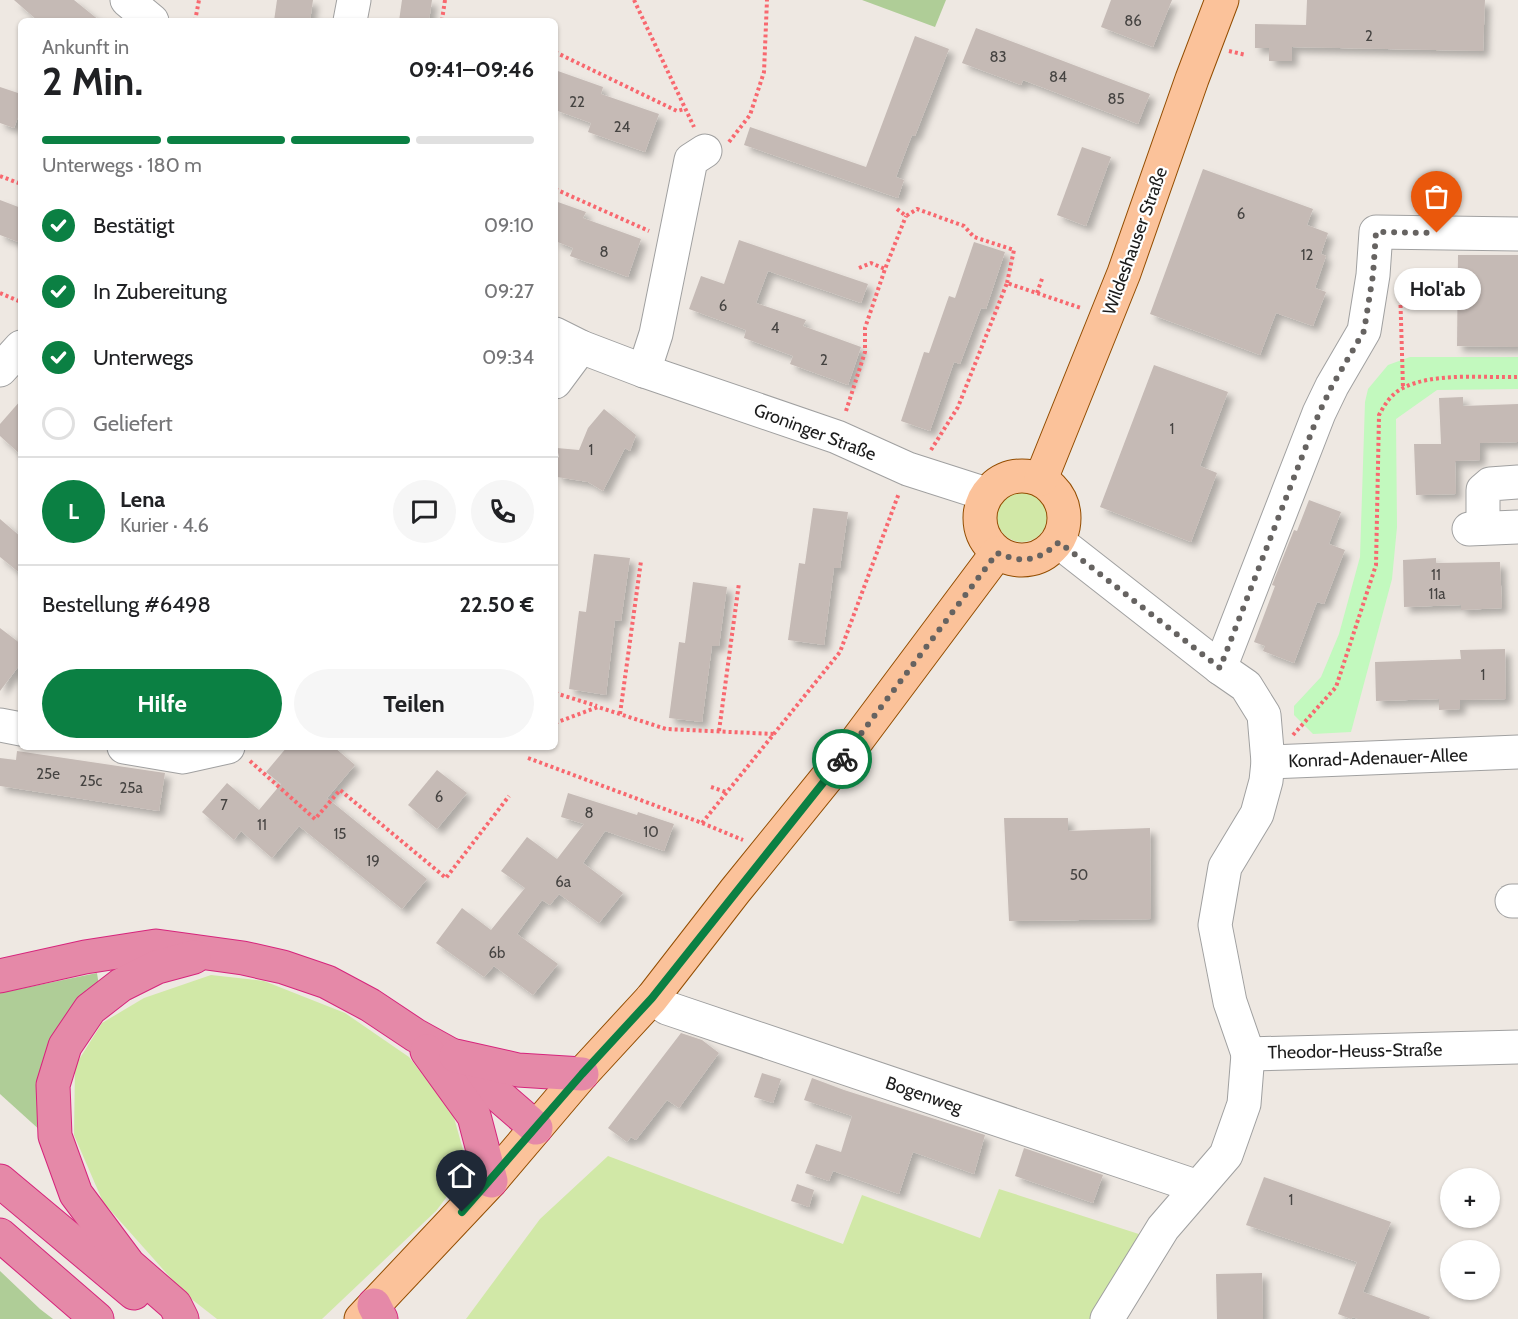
<!DOCTYPE html>
<html lang="de">
<head>
<meta charset="utf-8">
<style>
  :root { --surface:#fff; --page:#f6f6f6; --text:#202124; --muted:#757577; --line:#e0e0e0; --accent:#0b8043 }
  body { margin:0; font-family:Cabin,sans-serif; background:var(--page); color:var(--text); height:100vh; display:flex; flex-direction:column; font-size:22px; white-space:nowrap }
  * { box-sizing:border-box; margin:0 }
  p { font-size:20px; color:var(--muted) }
  .icon { flex:none; width:33px; height:33px; fill:none; stroke:currentColor; stroke-width:2; stroke-linecap:round; stroke-linejoin:round }
  .map { position:relative; flex:1; overflow:hidden }
  .side { position:absolute; left:18px; top:18px; width:540px; height:732px; display:flex; flex-direction:column; background:var(--surface); border-radius:9px; box-shadow:0 2px 4px #0004 }
  .side>* { flex:none }
  .controls { position:absolute; left:1440px; top:1168px; display:grid; gap:12px }
  .controls a { display:grid; place-items:center; width:60px; height:60px; border-radius:50%; background:var(--surface); box-shadow:0 2px 4px #0004; font-size:30px }
  .pin { position:absolute; display:grid; place-items:center; width:51px; height:51px; color:#fff; margin:-62px -26px; border-radius:50% 50% 50% 0; rotate:-45deg; box-shadow:0 0 6px #0007 }
  .pin .icon { rotate:45deg }
  .courier { position:absolute; display:grid; place-items:center; width:60px; height:60px; margin:-30px; border:4px solid #0b8043; border-radius:50%; background:#fff; color:#222; box-shadow:0 2px 8px #0007 }
  .bubble { position:absolute; height:42px; border-radius:21px; background:var(--surface); box-shadow:0 2px 4px #0004; font-size:20px; font-weight:800; line-height:42px; text-align:center }
  .overview em { font-style:normal; font-weight:800 }
  .overview div { display:flex; flex-direction:column-reverse }
  .overview { display:flex; align-items:center; justify-content:space-between; height:102px; padding:0 24px }
  h1 { font-size:39px; font-weight:800; line-height:45px }
  .bar { display:grid; grid-template-columns:repeat(4,1fr); gap:9px 6px; align-content:center; height:72px; padding:0 24px }
  .bar i { height:8px; border-radius:4px; background:var(--line) }
  .bar .current { background:var(--accent) }
  .bar p { grid-column:span 4 }
  .line { display:flex; align-items:center; gap:15px; padding:0 24px; border-top:2px solid var(--line) }
  .line div { flex:1 }
  .round { display:grid; place-items:center; flex:none; width:63px; height:63px; border-radius:32px; background:var(--page) }
  ol { padding:0 24px; list-style:none }
  li { display:flex; align-items:center; gap:18px; height:66px }
  li p { margin-inline-start:auto }
  li .icon { padding:6px; border-radius:50%; background:var(--accent); color:#fff; stroke-width:4 }
  li:last-child { color:var(--muted) }
  li i { width:33px; height:33px; border:3px solid var(--line); border-radius:50% }
  .primary-button { display:flex; gap:12px; margin-top:auto; padding:12px 24px }
  .primary-button a { flex:1; height:69px; border-radius:36px; background:var(--accent); color:#fff; font-size:24px; font-weight:800; line-height:69px; text-align:center }
  .primary-button a+a { background:var(--page); color:var(--text) }
  .map>svg:first-child { display:block }
  .grass { fill:#d1e8a7 }
  .forest { fill:#afcd97 }
  .park { fill:#c2f9be }
  .building { fill:#c5bab5; filter:url(#shadow) }
  .lines { fill:none; stroke-linecap:round; stroke-linejoin:round }
  .minor-casing { stroke:#a0a0a0; stroke-width:35 }
  .major-casing { stroke:#934d01; stroke-width:35 }
  .highway-casing { stroke:#d6257c; stroke-width:35 }
  .path { stroke:#f8686f; stroke-width:4; stroke-dasharray:3 3; stroke-linecap:butt }
  .minor { stroke:#fff; stroke-width:33 }
  .major { stroke:#fbc29a; stroke-width:33 }
  .highway { stroke:#e589a8; stroke-width:33 }
  .done { stroke:#666361; stroke-width:6; stroke-dasharray:0 10.8 }
  .route { stroke:#0b8043; stroke-width:8 }
  .labels { text-anchor:middle; dominant-baseline:central; stroke-width:4.5; stroke-linejoin:round; paint-order:stroke }
  .number-label { font-size:15px; fill:#464442 }
  .street-label { font-size:18px; fill:#1c1c1c; stroke:#fff }
</style>
</head>
<body>
<div class="map">
<svg width="1518" height="1319" viewBox="0 0 1518 1319">
  <defs>
    <filter id="shadow"><feDropShadow dx="5.5" dy="5.5" stdDeviation="3" flood-color="#0004"/></filter>
  </defs>
  <rect width="100%" height="100%" fill="#eee8e2"/>
  <g class="grass">
    <circle cx="1022" cy="517" r="25"/>
    <polygon points="211,975 264,981 345,1013 409,1057 453,1114 465,1157 458,1182 436,1211 322,1319 217,1319 185,1294 103,1202 74,1135 75,1066 102,1023 144,998"/>
    <polygon points="608,1156 843,1244 862,1195 980,1238 999,1189 1145,1236 1090,1319 466,1319 540,1219"/>
  </g>
  <g class="forest">
    <polygon points="862,0 946,0 935,27"/>
    <polygon points="97,973 99,986 42,1132 0,1094 0,993"/>
    <polygon points="0,1271 40,1309 53,1319 0,1319"/>
  </g>
  <polygon class="park" points="1410,357 1518,357 1518,389 1437,390 1396,419 1397,527 1392,579 1351,732 1313,734 1294,715 1294,706 1321,677 1339,634 1360,557 1365,402 1368,389 1388,365"/>
  <g class="building">
    <polygon points="14,0 74,0 100,21 38,21"/>
    <polygon points="277,0 313,0 310,21 274,21"/>
    <polygon points="402,0 432,0 429,21 399,21"/>
    <polygon points="1111,0 1172,0 1153,47 1101,27"/>
    <polygon points="1307,0 1485,0 1483,51 1292,47 1292,61 1269,61 1269,48 1255,48 1255,24 1306,25"/>
    <polygon points="976,28 1150,94 1138,124 1023,80 1021,85 962,63"/>
    <polygon points="915,36 949,49 915,136 912,135 896,177 904,180 898,198 744,145 750,127 866,167"/>
    <polygon points="555,70 603,87 601,94 659,114 645,152 588,132 591,123 555,110"/>
    <polygon points="0,87 21,94 21,109 14,128 0,123"/>
    <polygon points="1082,147 1111,157 1086,226 1057,215"/>
    <polygon points="1203,169 1313,209 1307,225 1328,233 1321,254 1326,256 1315,288 1326,292 1313,326 1276,313 1260,355 1150,314"/>
    <polygon points="0,200 21,208 21,243 0,235"/>
    <polygon points="555,201 586,212 583,218 641,239 628,277 570,256 573,248 555,241"/>
    <polygon points="739,240 868,284 861,303 768,271 756,303 806,320 803,326 861,347 848,385 790,364 793,356 744,338 746,330 689,309 701,276 724,284"/>
    <polygon points="974,242 1005,252 986,309 981,308 960,364 954,362 930,431 901,421 924,352 929,353 949,296 955,298"/>
    <polygon points="1458,255 1518,255 1518,347 1457,346"/>
    <polygon points="1154,365 1228,392 1200,466 1217,473 1191,542 1100,507"/>
    <polygon points="1463,397 1463,406 1518,404 1518,442 1480,443 1480,460 1455,461 1456,494 1416,495 1414,444 1441,444 1439,398"/>
    <polygon points="21,400 21,455 0,436 0,424"/>
    <polygon points="604,409 636,435 630,451 625,448 603,491 588,482 557,477 555,459 559,457 557,448 579,450 588,428"/>
    <polygon points="1309,500 1341,512 1329,544 1345,550 1324,604 1317,602 1294,663 1263,651 1265,646 1254,642 1275,586 1272,585 1294,530 1297,531"/>
    <polygon points="813,508 848,512 840,568 834,568 824,645 788,640 799,563 805,564"/>
    <polygon points="0,519 21,537 21,574 0,557"/>
    <polygon points="594,554 630,558 621,621 615,620 606,695 569,689 579,611 586,612"/>
    <polygon points="1436,558 1436,563 1500,562 1502,608 1461,610 1461,605 1404,607 1403,560"/>
    <polygon points="693,582 727,587 719,646 712,646 702,722 669,718 679,642 685,643"/>
    <polygon points="0,628 21,644 21,663 0,691"/>
    <polygon points="1505,649 1506,699 1460,700 1460,709 1439,710 1439,699 1376,701 1375,662 1461,659 1460,650"/>
    <polygon points="287,747 334,747 355,765 327,798 427,879 402,909 299,826 272,858 241,831 234,840 202,812 227,783 259,810 281,784 266,772"/>
    <polygon points="17,751 165,773 159,811 0,786 0,758 16,760"/>
    <polygon points="437,770 467,793 437,829 408,805"/>
    <polygon points="568,793 637,815 638,812 674,824 664,851 605,831 583,863 623,893 599,923 559,894 550,905 542,900 517,934 558,964 533,995 494,966 484,977 436,943 462,908 491,930 525,888 501,871 527,837 557,859 584,824 561,817"/>
    <polygon points="1004,818 1068,818 1068,831 1150,828 1151,919 1009,921"/>
    <polygon points="681,1033 702,1040 719,1053 679,1108 667,1100 636,1140 631,1137 627,1142 608,1128"/>
    <polygon points="762,1073 781,1079 773,1103 754,1097"/>
    <polygon points="812,1078 844,1090 985,1135 974,1174 913,1152 899,1194 833,1171 829,1181 805,1173 816,1144 841,1152 852,1116 804,1100"/>
    <polygon points="1024,1148 1103,1175 1093,1203 1015,1176"/>
    <polygon points="1264,1177 1391,1222 1363,1292 1430,1317 1429,1319 1358,1319 1353,1317 1351,1319 1338,1314 1357,1262 1246,1225"/>
    <polygon points="797,1184 814,1190 809,1207 791,1201"/>
    <polygon points="1262,1273 1263,1319 1217,1319 1216,1274"/>
  </g>
  <g class="lines">
    <defs>
      <g id="minor">
        <polyline points="127,0 152,21"/>
        <polyline points="350,21 354,0"/>
        <polyline points="555,334 581,347 644,371 837,437 908,469 986,494"/>
        <polyline points="0,370 21,347"/>
        <polyline points="644,371 656,334 691,160 705,151"/>
        <polyline points="555,382 581,347"/>
        <polyline points="1483,528 1483,490 1490,484 1518,482"/>
        <polyline points="1469,529 1518,527"/>
        <polyline points="1059,542 1220,668 1246,686 1264,715 1268,762 1266,781 1257,814 1225,867 1215,925 1230,1002 1248,1054 1518,1047"/>
        <polyline points="1220,668 1319,413 1332,386 1364,331 1373,275 1376,232 1518,234"/>
        <polyline points="0,725 21,729"/>
        <polyline points="124,747 183,757 228,747"/>
        <polyline points="1268,762 1518,752"/>
        <polyline points="1512,901 1518,901"/>
        <polyline points="652,998 667,1008 1198,1187"/>
        <polyline points="1107,1319 1163,1228 1226,1155 1244,1104 1248,1054"/>
      </g>
      <g id="major">
        <circle cx="1022" cy="518" r="42"/>
        <polyline points="1041,479 1124,273 1192,79 1222,0"/>
        <polyline points="361,1319 491,1181 582,1074 652,998 735,891 855,743 997,553"/>
      </g>
      <g id="highway">
        <polyline points="0,976 85,957 156,946 243,958 283,967 327,982 370,1005 415,1035 453,1056 536,1128"/>
        <polyline points="427,1051 474,1116 491,1181"/>
        <polyline points="456,1056 518,1070 582,1074"/>
        <polyline points="0,1181 134,1293"/>
        <polyline points="0,1235 97,1319"/>
        <polyline points="374,1305 381,1319"/>
        <polyline points="182,1319 175,1305 129,1265 76,1194 55,1136 53,1085 65,1046 90,1009 121,985 157,967 194,957"/>
      </g>
    </defs>
    <use href="#minor" class="minor-casing"/>
    <use href="#major" class="major-casing"/>
    <use href="#highway" class="highway-casing"/>
    <g class="path">
      <polyline points="445,0 442,20 451,21"/>
      <polyline points="634,0 694,127"/>
      <polyline points="195,21 199,0"/>
      <polyline points="1229,51 1246,55"/>
      <polyline points="555,52 677,111 685,109"/>
      <polyline points="729,142 750,115 764,72 767,0"/>
      <polyline points="0,176 21,184"/>
      <polyline points="555,189 649,231"/>
      <polyline points="897,209 906,216 917,209 964,226 974,237 1014,250 1007,283"/>
      <polyline points="859,268 871,263 885,269"/>
      <polyline points="1400,287 1403,387"/>
      <polyline points="0,293 21,302"/>
      <polyline points="1037,293 1043,276"/>
      <polyline points="846,411 865,352 865,328 885,269 906,216"/>
      <polyline points="931,450 958,407 1007,283 1081,308"/>
      <polyline points="555,693 597,706"/>
      <polyline points="620,714 641,561"/>
      <polyline points="555,723 598,707 666,729 774,734"/>
      <polyline points="719,731 739,583"/>
      <path d="M1293 735 1336 687 1376 565 1379 415C1385 404 1391 394 1403 388 1434 372 1484 378 1518 377"/>
      <polyline points="528,758 702,823 743,840"/>
      <polyline points="250,761 315,819 340,790 446,878 509,796"/>
      <polyline points="711,787 726,792"/>
      <polyline points="702,823 840,652 899,493"/>
    </g>
    <use href="#minor" class="minor"/>
    <use href="#major" class="major"/>
    <use href="#highway" class="highway"/>
  </g>
  <g class="lines">
    <path class="done" d="M842 759 997 553C1024 564 1038 561 1059 542L1220 668 1319 413 1332 386 1364 331 1373 275 1376 232 1437 233"/>
    <polyline class="route" points="462,1212 582,1074 652,998 842,759"/>
  </g>
  <g class="labels">
    <g class="number-label">
      <text x="1133" y="21">86</text>
      <text x="1369" y="36">2</text>
      <text x="998" y="57">83</text>
      <text x="1058" y="77">84</text>
      <text x="1116" y="99">85</text>
      <text x="577" y="102">22</text>
      <text x="622" y="127">24</text>
      <text x="1241" y="214">6</text>
      <text x="604" y="252">8</text>
      <text x="1307" y="255">12</text>
      <text x="723" y="306">6</text>
      <text x="775" y="328">4</text>
      <text x="824" y="360">2</text>
      <text x="1172" y="429">1</text>
      <text x="591" y="450">1</text>
      <text x="1436" y="575">11</text>
      <text x="1437" y="594">11a</text>
      <text x="1483" y="675">1</text>
      <text x="48" y="774">25e</text>
      <text x="91" y="781">25c</text>
      <text x="131" y="788">25a</text>
      <text x="439" y="797">6</text>
      <text x="224" y="805">7</text>
      <text x="589" y="813">8</text>
      <text x="262" y="825">11</text>
      <text x="651" y="832">10</text>
      <text x="340" y="834">15</text>
      <text x="373" y="861">19</text>
      <text x="1079" y="875">50</text>
      <text x="563" y="882">6a</text>
      <text x="497" y="953">6b</text>
      <text x="1291" y="1200">1</text>
    </g>
    <g class="street-label">
      <text transform="translate(1135 241) rotate(-70)">Wildeshauser Straße</text>
      <text transform="translate(815 432) rotate(21)">Groninger Straße</text>
      <text transform="translate(1378 758) rotate(-2)">Konrad-Adenauer-Allee</text>
      <text transform="translate(1355 1051) rotate(-1)">Theodor-Heuss-Straße</text>
      <text transform="translate(924 1095) rotate(19)">Bogenweg</text>
    </g>
  </g>
</svg>
<div class="controls">
<a>+</a>
<a>−</a>
</div>
<div class="pin" style="left:1437px;top:233px;background:#ea580c"><svg class="icon" aria-label="bag" viewBox="0 0 24 24"><path d="M5 8h14l-1 12H6zM9 8a3 3 0 0 1 6 0"/></svg></div>
<div class="pin" style="left:462px;top:1212px;background:#1f2937"><svg class="icon" aria-label="home" viewBox="0 0 24 24"><path d="M3 11l9-7 9 7M6 9v11h12V9"/></svg></div>
<div class="courier" style="left:842px;top:759px"><svg class="icon" aria-label="bike" viewBox="0 0 24 24"><circle cx="6" cy="16" r="4"/><circle cx="18" cy="16" r="4"/><path d="M6 16l4-8h5l3 8M10 8l3 8H6M13 5h3"/></svg></div>
<div class="bubble" style="left:1394px;top:268px;width:87px">Hol'ab</div>
<section class="side">
<div class="overview"><div><h1>2 Min.</h1><p>Ankunft in</p></div><em>09:41–09:46</em></div>
<div class="bar"><i class="current"></i><i class="current"></i><i class="current"></i><i></i><p>Unterwegs · 180 m</p></div>
<ol>
<li><svg class="icon" aria-label="check" viewBox="0 0 24 24"><path d="M5 12l5 5 9-10"/></svg>Bestätigt<p>09:10</p></li>
<li><svg class="icon" aria-label="check" viewBox="0 0 24 24"><path d="M5 12l5 5 9-10"/></svg>In Zubereitung<p>09:27</p></li>
<li><svg class="icon" aria-label="check" viewBox="0 0 24 24"><path d="M5 12l5 5 9-10"/></svg>Unterwegs<p>09:34</p></li>
<li><i></i>Geliefert</li>
</ol>
<div class="line" style="height:108px"><b class="round" style="background:var(--accent);color:#fff">L</b><div><b>Lena</b><p>Kurier · 4.6</p></div><a class="round"><svg class="icon" aria-label="chat" viewBox="0 0 24 24"><path d="M4 5h16v11H9l-5 4z"/></svg></a><a class="round"><svg class="icon" aria-label="phone" viewBox="0 0 24 24"><path d="M5 4h4l2 5-3 2q2 4 5 5l2-3 5 2v4C11 20 4 13 5 4z"/></svg></a></div>
<div class="line" style="height:78px"><div>Bestellung #6498</div><b>22.50 €</b></div>
<div class="primary-button"><a>Hilfe</a><a>Teilen</a></div>
</section>
</div>
</body>
</html>
